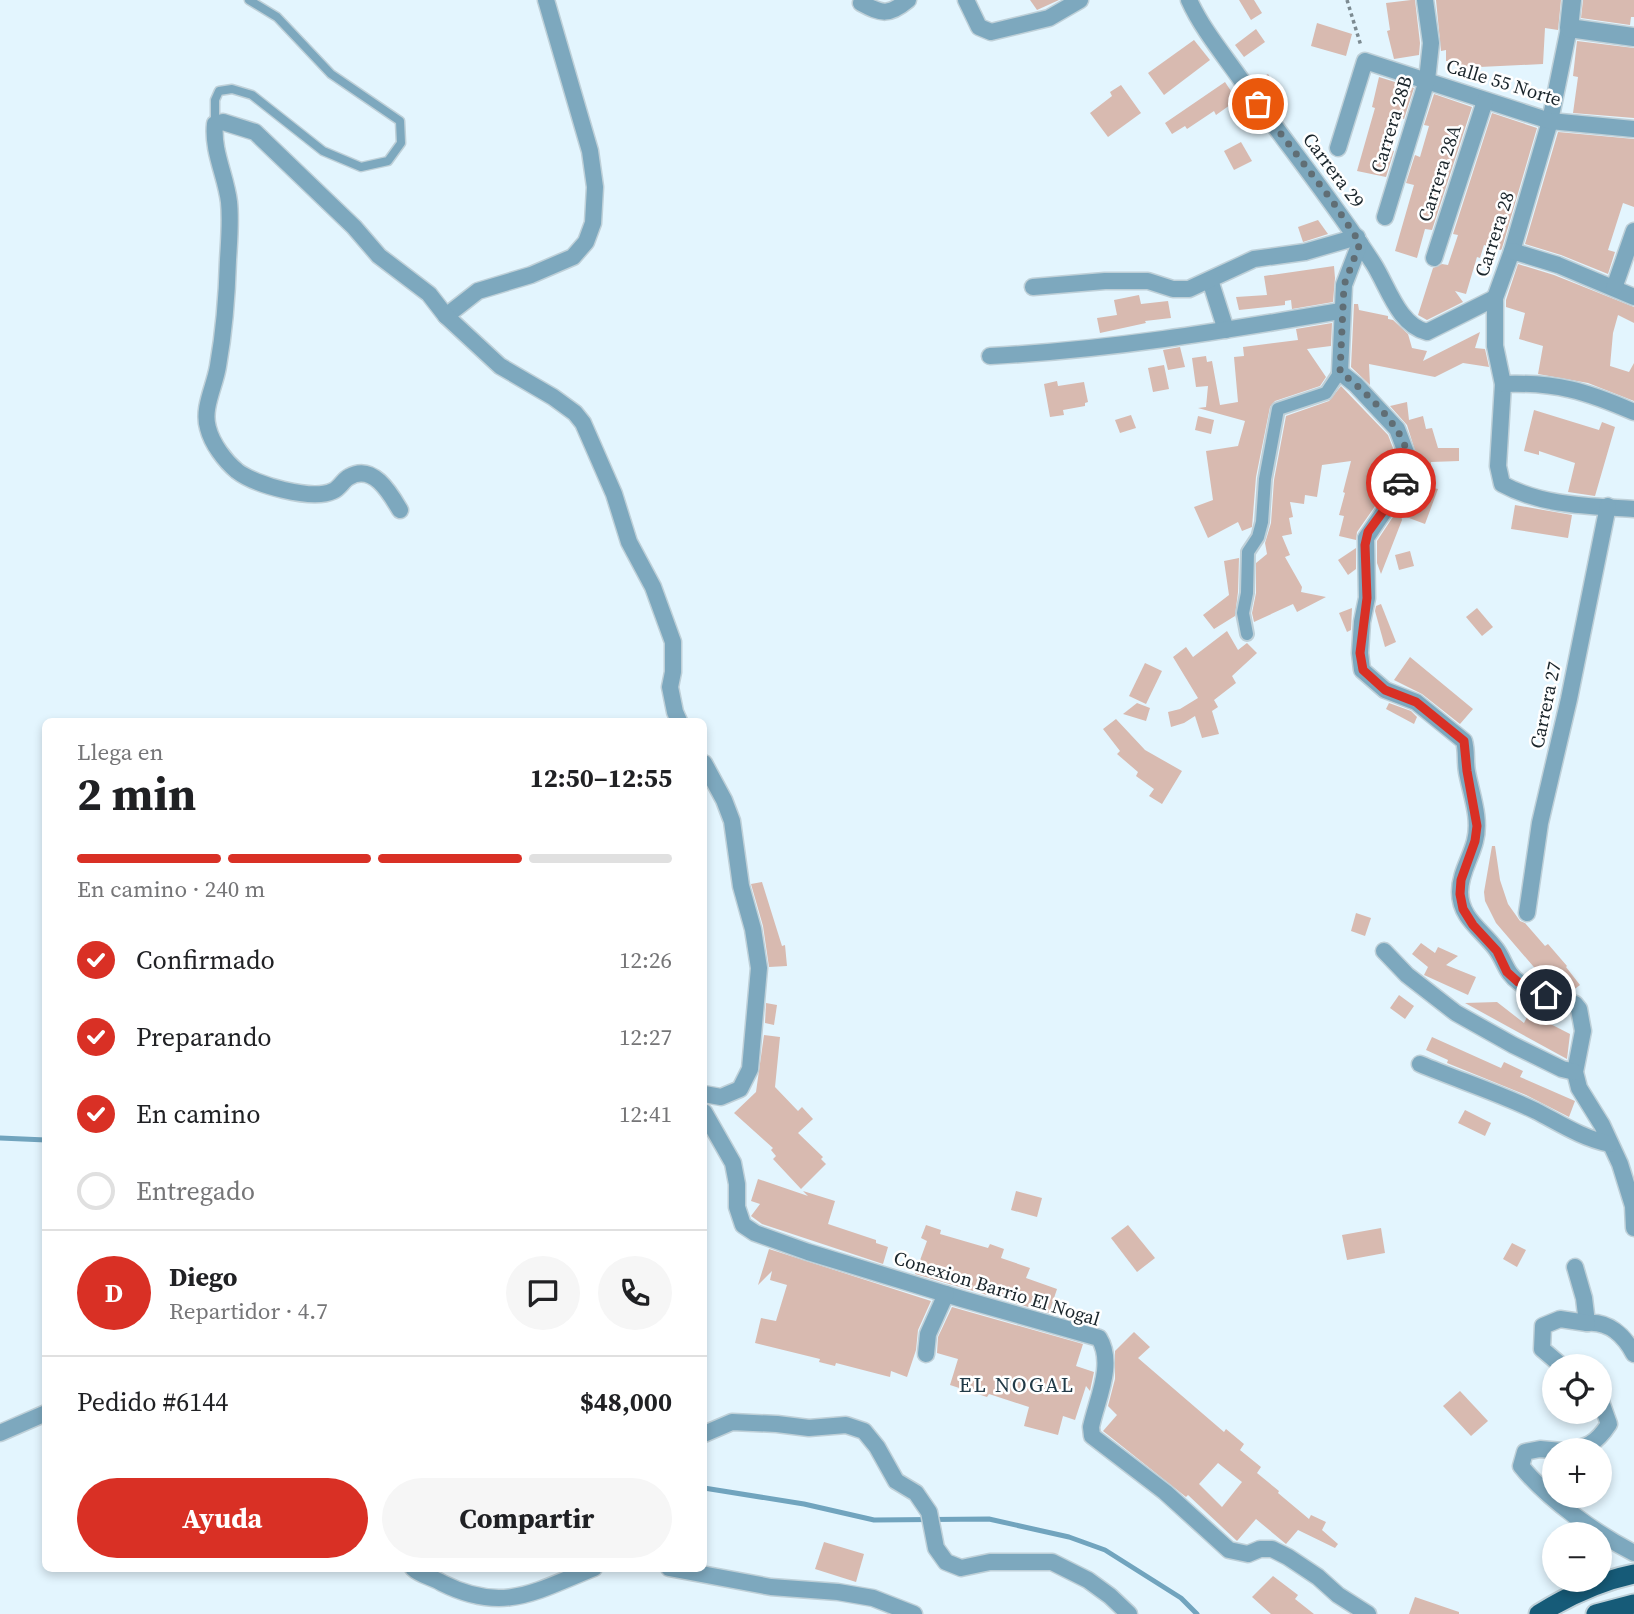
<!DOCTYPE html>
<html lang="es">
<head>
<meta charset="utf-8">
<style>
  :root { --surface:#fff; --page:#f6f6f6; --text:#202124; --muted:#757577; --line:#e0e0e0; --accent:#d93025 }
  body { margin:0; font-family:"Source Serif 4",serif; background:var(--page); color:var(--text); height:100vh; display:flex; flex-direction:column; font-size:26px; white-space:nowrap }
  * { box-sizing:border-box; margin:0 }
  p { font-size:23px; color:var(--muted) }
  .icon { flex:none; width:38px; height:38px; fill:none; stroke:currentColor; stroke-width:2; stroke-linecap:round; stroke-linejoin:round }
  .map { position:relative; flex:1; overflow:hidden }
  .panel { position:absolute; left:42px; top:718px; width:665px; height:854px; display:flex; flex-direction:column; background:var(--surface); border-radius:10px; box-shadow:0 4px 10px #0003 }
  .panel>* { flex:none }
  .fabs { position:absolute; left:1542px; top:1354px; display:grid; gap:14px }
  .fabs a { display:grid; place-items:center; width:70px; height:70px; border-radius:50%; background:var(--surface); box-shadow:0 4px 10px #0003; font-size:35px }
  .pin { position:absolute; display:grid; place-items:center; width:60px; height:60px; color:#fff; margin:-30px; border:4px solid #fff; border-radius:50%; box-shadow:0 2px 7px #0007 }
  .courier { position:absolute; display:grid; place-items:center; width:70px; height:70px; margin:-35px; border:5px solid #d93025; border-radius:50%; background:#fff; color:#222; box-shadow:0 2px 9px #0007 }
  .overview em { font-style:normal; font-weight:700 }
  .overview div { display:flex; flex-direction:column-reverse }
  .overview { display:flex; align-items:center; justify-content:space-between; height:119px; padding:0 35px }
  h1 { font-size:46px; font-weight:700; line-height:52px }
  .bar { display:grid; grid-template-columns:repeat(4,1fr); gap:10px 7px; align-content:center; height:84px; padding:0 35px }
  .bar i { height:9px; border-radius:5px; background:var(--line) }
  .bar .active { background:var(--accent) }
  .bar p { grid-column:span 4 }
  .line { display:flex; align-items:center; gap:18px; padding:0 35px; border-top:2px solid var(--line) }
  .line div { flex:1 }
  .round { display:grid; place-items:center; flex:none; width:74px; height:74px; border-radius:37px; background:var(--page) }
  ol { padding:0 35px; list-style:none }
  li { display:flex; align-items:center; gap:21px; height:77px }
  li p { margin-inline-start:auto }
  li .icon { padding:7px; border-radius:50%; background:var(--accent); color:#fff; stroke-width:4 }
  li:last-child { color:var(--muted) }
  li i { width:38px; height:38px; border:4px solid var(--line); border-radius:50% }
  .cta { display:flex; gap:14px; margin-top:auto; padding:14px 35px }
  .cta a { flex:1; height:80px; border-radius:42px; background:var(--accent); color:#fff; font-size:28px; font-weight:700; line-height:80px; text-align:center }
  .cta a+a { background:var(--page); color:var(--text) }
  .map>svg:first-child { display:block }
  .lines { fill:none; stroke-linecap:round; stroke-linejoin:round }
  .stream { stroke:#71a4be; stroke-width:5 }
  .building { fill:#d8bab0; fill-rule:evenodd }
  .service-casing { stroke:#bfd0d8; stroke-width:11 }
  .pedestrian-casing { stroke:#bfd0d8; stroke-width:16 }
  .minor-casing { stroke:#bfd0d8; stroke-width:19 }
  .tertiary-casing { stroke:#bfd0d8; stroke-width:21 }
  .trunk-casing { stroke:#bfd0d8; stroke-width:23 }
  .path { stroke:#7c8a91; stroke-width:3.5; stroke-dasharray:3.5 3.5; stroke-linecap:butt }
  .service { stroke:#7da8be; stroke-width:8 }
  .pedestrian { stroke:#7da8be; stroke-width:12 }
  .minor { stroke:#7da8be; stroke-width:16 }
  .tertiary { stroke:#7da8be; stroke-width:18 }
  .trunk { stroke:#165b78; stroke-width:19 }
  .done { stroke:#606e75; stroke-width:7; stroke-dasharray:0 12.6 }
  .route { stroke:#d93025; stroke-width:9 }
  .labels { text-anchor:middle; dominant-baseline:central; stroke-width:5; stroke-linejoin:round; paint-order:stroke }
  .street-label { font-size:19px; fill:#1a252b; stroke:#fff }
  .neighbourhood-label { font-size:21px; letter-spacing:2px; fill:#213a47; stroke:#fff }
</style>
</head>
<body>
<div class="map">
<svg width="1634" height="1614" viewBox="0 0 1634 1614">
  <rect width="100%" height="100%" fill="#e3f5fe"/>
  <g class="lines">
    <g class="stream">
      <polyline points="0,1138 46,1140"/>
      <polyline points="704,1488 804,1504 874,1520 989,1519 1069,1537 1105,1550 1181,1598 1197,1614"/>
    </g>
  </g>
  <g class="building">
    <polygon points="1030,0 1059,0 1037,10"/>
    <polygon points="1239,0 1254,0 1262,13 1251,20"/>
    <polygon points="1411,0 1415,0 1420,43 1419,55 1394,59 1387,31 1390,30 1386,3"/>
    <polygon points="1436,0 1561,0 1558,30 1545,28 1543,64 1459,68 1458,61 1446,61 1446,50 1441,51"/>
    <polygon points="1583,0 1634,0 1634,17 1631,17 1630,25 1581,18"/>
    <polygon points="1317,23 1352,34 1346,56 1311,46"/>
    <polygon points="1256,29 1265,42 1244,57 1235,45"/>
    <polygon points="1194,40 1210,60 1164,95 1148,73"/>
    <polygon points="1577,41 1634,48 1634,118 1573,113 1578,77 1573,76"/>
    <polygon points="1268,74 1275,85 1264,92 1256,81"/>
    <polygon points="1379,77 1414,88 1404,119 1396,117 1388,149 1394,151 1386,177 1357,171 1375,108 1372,107"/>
    <polygon points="1225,82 1237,100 1216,115 1214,111 1187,129 1185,126 1172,134 1165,123"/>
    <polygon points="1121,85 1141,113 1108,137 1090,113 1112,96 1110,92"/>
    <polygon points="1434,94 1472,107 1432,230 1425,229 1417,258 1395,251 1414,185 1406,183 1415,155 1420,157 1429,126 1424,125"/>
    <polygon points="1492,113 1537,128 1502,248 1501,250 1484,245 1480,258 1477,257 1466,294 1455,291 1463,302 1427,320 1418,315 1433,268 1442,264 1448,265 1458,235 1453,234"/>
    <polygon points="1558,132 1634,139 1634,207 1623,203 1608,250 1615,252 1608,274 1561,255 1525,244"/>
    <polygon points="1241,142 1252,161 1234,170 1224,151"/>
    <polygon points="1318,220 1328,234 1303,242 1298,227"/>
    <polygon points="1518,264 1554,275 1634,307 1634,323 1618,315 1613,333 1610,366 1629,372 1634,363 1634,401 1588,383 1538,374 1543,346 1519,339 1525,313 1506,307 1506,300"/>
    <polygon points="1334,266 1335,278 1333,302 1292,309 1291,300 1285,301 1285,305 1239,310 1236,297 1267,295 1264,276"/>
    <polygon points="1139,295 1141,304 1168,301 1171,318 1145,321 1146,323 1100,333 1097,318 1117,315 1114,300"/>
    <polygon points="1354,304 1358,304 1359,310 1388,316 1388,319 1393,320 1408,334 1412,348 1427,351 1423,361 1480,332 1475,348 1485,349 1489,367 1463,363 1435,377 1369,364 1370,385 1351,367"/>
    <polygon points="1332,323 1331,346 1307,349 1326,377 1320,386 1275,401 1270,407 1256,477 1252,527 1242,531 1238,522 1208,538 1194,507 1213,500 1206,451 1238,446 1245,421 1198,408 1206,407 1208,386 1196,387 1192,358 1206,356 1207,362 1212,361 1220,405 1238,402 1234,357 1244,356 1243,347 1298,340 1296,329"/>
    <polygon points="1180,347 1185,367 1168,370 1163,350"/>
    <polygon points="1164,365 1169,389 1153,392 1148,368"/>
    <polygon points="1057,381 1058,386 1084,382 1088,402 1085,403 1085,406 1063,410 1064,415 1050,417 1044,384"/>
    <polygon points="1341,386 1388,435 1396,456 1392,474 1381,476 1375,502 1378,502 1357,532 1356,540 1339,536 1344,516 1339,515 1345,493 1343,492 1351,461 1322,465 1317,497 1305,495 1304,504 1290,502 1293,517 1289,518 1292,534 1282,536 1290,555 1285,557 1302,587 1301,592 1326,597 1297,612 1293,604 1254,622 1252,613 1256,593 1256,563 1267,554 1265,543 1271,523 1274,480 1286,416 1329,401"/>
    <polygon points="1407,402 1409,420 1423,416 1426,429 1432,428 1438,448 1459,448 1459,461 1431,462 1430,487 1438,489 1425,524 1401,515 1402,520 1381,574 1377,563 1377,541 1404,500 1407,500 1417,457 1407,425 1390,406"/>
    <polygon points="1534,410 1599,430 1602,422 1615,427 1595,496 1568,492 1575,463 1539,451 1539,455 1524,451"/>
    <polygon points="1131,415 1136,428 1120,433 1115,420"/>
    <polygon points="1198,416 1214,420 1211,434 1195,430"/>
    <polygon points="1515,505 1572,515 1568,538 1511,529"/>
    <polygon points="1356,548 1356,569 1348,575 1338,560"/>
    <polygon points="1410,551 1414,566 1399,570 1395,555"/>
    <polygon points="1239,558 1238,592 1235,616 1214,629 1203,615 1229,595 1224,561"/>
    <polygon points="1381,604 1396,642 1385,647 1375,611 1376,606"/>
    <polygon points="1352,608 1351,630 1347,632 1339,613"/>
    <polygon points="1477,608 1493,627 1482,636 1466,617"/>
    <polygon points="1227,631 1238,650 1247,643 1257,653 1232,676 1236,683 1214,700 1218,707 1212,711 1219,734 1202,738 1195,716 1184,723 1171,727 1168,712 1180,709 1198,698 1173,657 1186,647 1193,657"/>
    <polygon points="1410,657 1473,709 1460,724 1422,694 1394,680"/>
    <polygon points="1145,663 1162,671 1146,704 1129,696"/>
    <polygon points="1137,703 1150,708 1146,721 1123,714"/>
    <polygon points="1389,703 1411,711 1417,717 1414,724 1386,709"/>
    <polygon points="1116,719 1145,750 1182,771 1162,804 1149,796 1154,789 1136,776 1138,772 1117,754 1120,751 1103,729"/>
    <polygon points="1492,846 1495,846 1500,880 1508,904 1520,921 1525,923 1545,946 1548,944 1567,966 1566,967 1580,985 1572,991 1562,984 1560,987 1550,981 1547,984 1543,982 1537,975 1539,973 1496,923 1485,901 1484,892"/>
    <polygon points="762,882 782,946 785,945 787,966 769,967 763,926 751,884"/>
    <polygon points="1356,913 1371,918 1365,936 1351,931"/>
    <polygon points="1421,943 1435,953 1438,947 1458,956 1446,965 1476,977 1468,995 1424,975 1428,967 1412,954"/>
    <polygon points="1399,995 1414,1006 1405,1019 1390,1008"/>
    <polygon points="1497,1002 1524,1023 1529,1013 1570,1034 1567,1059 1465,1003"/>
    <polygon points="766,1003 777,1005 774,1025 765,1023"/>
    <polygon points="764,1035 780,1037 775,1087 798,1111 802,1107 813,1119 798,1133 823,1157 821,1159 826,1164 801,1189 773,1159 776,1156 771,1150 773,1148 734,1113 756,1092"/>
    <polygon points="1432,1037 1501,1068 1504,1062 1523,1071 1520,1077 1575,1101 1569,1117 1526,1095 1447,1063 1448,1060 1426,1050"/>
    <polygon points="1465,1110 1491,1123 1485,1136 1458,1123"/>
    <polygon points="758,1179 808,1196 803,1191 835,1201 828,1224 876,1240 876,1243 888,1247 883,1264 762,1224 751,1216 760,1204 751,1201"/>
    <polygon points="1016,1191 1042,1198 1037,1217 1011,1210"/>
    <polygon points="926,1225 941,1230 940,1234 988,1248 990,1244 1004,1249 1001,1258 1030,1268 1026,1278 1057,1289 1049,1313 915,1274 927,1241 921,1238"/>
    <polygon points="1128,1225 1155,1258 1137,1272 1111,1238"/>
    <polygon points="1381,1228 1385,1253 1347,1260 1342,1235"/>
    <polygon points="1512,1243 1526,1250 1517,1267 1503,1259"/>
    <polygon points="769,1249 931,1301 918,1330 916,1350 907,1377 891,1371 890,1377 836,1363 835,1366 819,1362 820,1359 755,1343 761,1318 776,1321 787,1285 770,1280 772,1271 758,1285"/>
    <polygon points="952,1307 1083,1344 1076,1366 1094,1372 1090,1391 1086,1386 1075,1420 1063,1416 1058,1435 1024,1426 1029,1407 989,1394 987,1397 950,1385 958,1359 937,1353 938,1337"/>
    <path d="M1134 1332 1150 1347 1138 1358 1224 1432 1226 1429 1244 1444 1240 1450 1261 1467 1257 1473 1279 1491 1278 1493 1309 1519 1311 1515 1326 1522 1322 1530 1338 1544 1335 1548 1298 1530 1286 1544 1256 1519 1237 1541 1188 1495 1186 1497 1103 1431 1117 1415 1108 1406 1115 1379V1351ZM1218 1463 1242 1482 1222 1507 1199 1484Z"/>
    <polygon points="1460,1391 1488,1421 1471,1436 1443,1406"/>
    <polygon points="824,1542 864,1554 856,1582 815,1569"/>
    <polygon points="1273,1576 1298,1595 1295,1599 1314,1614 1271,1614 1252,1597"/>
    <polygon points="1415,1597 1459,1612 1459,1614 1409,1614"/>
  </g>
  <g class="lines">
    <defs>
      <polyline id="service" points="215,124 215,100 219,91 232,89 252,95 323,151 361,167 388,161 401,143 400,121 331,74 277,17 249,0"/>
      <polyline id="pedestrian" points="1247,634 1243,613 1247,593 1248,552 1258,537 1262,522 1265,479 1278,409 1326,393 1340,372"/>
      <g id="minor">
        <polyline points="966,0 979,27 991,32 1049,18 1080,0"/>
        <path d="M1189 0C1202 29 1224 55 1242 81 1285 142 1332 200 1373 263 1388 286 1398 325 1427 332L1495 298"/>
        <path d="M861 3C882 14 889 16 908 0"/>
        <path d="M1569 28 1550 121 1512 251 1495 298V346L1503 384 1498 466 1502 484C1542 506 1589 506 1634 509"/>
        <polyline points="1338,148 1365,61 1550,121 1634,129"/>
        <polyline points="1385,217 1427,80 1431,43 1425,0"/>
        <path d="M1360 243 1344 285 1340 372 1356 385 1397 429 1407 455 1400 488 1366 538 1367 598 1362 622 1360 653 1362 670 1385 690 1416 702 1464 741C1467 751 1465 761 1467 772 1471 794 1481 818 1475 841 1471 858 1460 873 1460 892 1460 918 1482 930 1496 949 1505 961 1506 974 1520 983 1537 994 1557 996 1575 1004L1579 1009 1583 1031 1575 1072 1579 1088 1602 1125 1620 1164 1633 1206 1634 1228"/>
        <polyline points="1512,251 1558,265 1634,297"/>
        <polyline points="1434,258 1485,101"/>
        <polyline points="1210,280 1226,330"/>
        <polyline points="1033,287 1105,281 1148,281 1173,289 1189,289 1254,259 1305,252 1357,237"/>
        <polyline points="1614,288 1634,231"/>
        <polyline points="446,316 478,291 531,275 573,257 586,242 593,223 595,187 590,151 546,0"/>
        <path d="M990 356C1110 350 1222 331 1341 311"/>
        <path d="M1503 384C1556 382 1586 391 1634 412"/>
        <path d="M400 510C390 493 373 463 349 477 343 480 340 488 333 491 312 501 255 485 237 471 225 461 212 444 208 428 202 408 215 386 218 366 224 332 227 295 228 260 229 242 231 221 229 202 226 176 212 151 215 124L223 122 255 132 354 227 379 256 429 294 446 316 500 366 553 397 575 413 583 423 614 494 629 542 653 587 673 642V672L670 687 675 712 679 721"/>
        <polyline points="704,763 724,800 732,821 741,886 753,929 759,968 750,1069 740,1089 721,1097 704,1094"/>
        <polyline points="1527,913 1540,823 1569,699 1608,506"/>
        <polyline points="1384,951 1407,975 1456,1013 1513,1045 1562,1069 1575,1072"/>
        <path d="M1420 1064C1458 1080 1499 1093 1536 1111 1561 1124 1582 1138 1610 1144"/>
        <path d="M704 1112 733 1163 737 1184V1207L743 1225 755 1233 808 1252 962 1299 1099 1338C1115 1364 1097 1399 1091 1427L1092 1436 1165 1492 1229 1550 1248 1554 1260 1549H1272L1288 1557 1318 1577 1338 1595 1368 1614"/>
        <path d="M1575 1267 1584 1298 1587 1323C1608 1321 1624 1335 1634 1354"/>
        <polyline points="926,1354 928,1334 946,1294"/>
        <polyline points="1563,1367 1542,1349 1543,1326 1560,1319 1587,1323"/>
        <polyline points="0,1433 46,1413"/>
        <polyline points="704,1434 732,1422 777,1424 809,1428 846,1425 864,1431 877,1447 896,1481 916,1493 929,1512 936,1548 946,1562 961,1568 990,1562 1052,1562 1088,1580 1110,1596 1129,1614"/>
        <path d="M1562 1451 1540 1449 1525 1452 1521 1466C1547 1499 1597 1534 1634 1553"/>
        <path d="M1563 1451C1587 1448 1596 1444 1609 1424L1600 1399"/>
        <path d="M413 1568C421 1576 433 1577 442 1583 504 1614 536 1591 594 1568"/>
        <polyline points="669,1568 771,1587 838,1592 873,1598 914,1614"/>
      </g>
      <polyline id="tertiary" points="1572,0 1569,28 1634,37"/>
      <g id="trunk">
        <path d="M1539 1614C1568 1596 1600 1581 1634 1574"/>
        <polyline points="1596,1614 1634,1604"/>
      </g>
    </defs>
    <use href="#service" class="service-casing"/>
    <use href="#pedestrian" class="pedestrian-casing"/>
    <use href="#minor" class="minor-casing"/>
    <use href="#tertiary" class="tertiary-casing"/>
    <use href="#trunk" class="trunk-casing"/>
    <polyline class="path" points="1347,0 1361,46"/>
    <use href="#service" class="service"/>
    <use href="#pedestrian" class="pedestrian"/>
    <use href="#minor" class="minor"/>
    <use href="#tertiary" class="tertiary"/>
    <use href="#trunk" class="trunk"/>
  </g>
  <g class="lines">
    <path class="done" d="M1258 104 1333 202 1360 243 1344 285 1340 372C1361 387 1406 429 1407 456 1407 464 1403 474 1401 483"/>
    <polyline class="route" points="1401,483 1400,488 1368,532 1365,545 1367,598 1360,653 1363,670 1385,690 1416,702 1464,741 1467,771 1477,826 1475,841 1461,880 1460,894 1463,909 1473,925 1497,951 1507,972 1518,982 1546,995"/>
  </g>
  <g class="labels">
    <g class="street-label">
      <text transform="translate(1504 82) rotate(17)">Calle 55 Norte</text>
      <text transform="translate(1391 124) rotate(-73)">Carrera 28B</text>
      <text transform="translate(1334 170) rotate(53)">Carrera 29</text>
      <text transform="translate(1439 173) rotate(-72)">Carrera 28A</text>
      <text transform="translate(1494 234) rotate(-72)">Carrera 28</text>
      <text transform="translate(1545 705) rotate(-78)">Carrera 27</text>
      <text transform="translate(997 1288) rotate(17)">Conexion Barrio El Nogal</text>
    </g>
    <g class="neighbourhood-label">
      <text x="1017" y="1384">EL NOGAL</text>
    </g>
  </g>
</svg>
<div class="fabs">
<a><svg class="icon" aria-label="locate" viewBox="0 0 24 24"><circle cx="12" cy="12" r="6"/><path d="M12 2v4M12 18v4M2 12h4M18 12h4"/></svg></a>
<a>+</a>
<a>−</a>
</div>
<div class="pin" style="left:1258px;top:104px;background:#ea580c"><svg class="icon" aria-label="bag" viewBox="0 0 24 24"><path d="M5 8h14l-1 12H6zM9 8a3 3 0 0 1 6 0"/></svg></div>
<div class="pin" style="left:1546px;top:995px;background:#1f2937"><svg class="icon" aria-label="home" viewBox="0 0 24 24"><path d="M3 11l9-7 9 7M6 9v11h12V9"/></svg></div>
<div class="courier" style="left:1401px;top:483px"><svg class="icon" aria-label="car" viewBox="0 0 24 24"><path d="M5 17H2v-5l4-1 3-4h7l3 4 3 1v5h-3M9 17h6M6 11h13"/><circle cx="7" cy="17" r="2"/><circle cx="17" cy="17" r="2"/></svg></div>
<section class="panel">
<div class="overview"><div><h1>2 min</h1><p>Llega en</p></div><em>12:50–12:55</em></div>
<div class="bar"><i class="active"></i><i class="active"></i><i class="active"></i><i></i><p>En camino · 240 m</p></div>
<ol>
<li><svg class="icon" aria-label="check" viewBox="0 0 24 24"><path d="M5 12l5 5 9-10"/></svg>Confirmado<p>12:26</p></li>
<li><svg class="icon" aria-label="check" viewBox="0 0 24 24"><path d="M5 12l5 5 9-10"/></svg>Preparando<p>12:27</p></li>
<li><svg class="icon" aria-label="check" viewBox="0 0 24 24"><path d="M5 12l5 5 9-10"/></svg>En camino<p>12:41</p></li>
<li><i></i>Entregado</li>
</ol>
<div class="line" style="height:126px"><b class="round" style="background:var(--accent);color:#fff">D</b><div><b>Diego</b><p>Repartidor · 4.7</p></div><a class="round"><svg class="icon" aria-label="chat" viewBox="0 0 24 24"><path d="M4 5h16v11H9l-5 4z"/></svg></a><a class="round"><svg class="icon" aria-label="phone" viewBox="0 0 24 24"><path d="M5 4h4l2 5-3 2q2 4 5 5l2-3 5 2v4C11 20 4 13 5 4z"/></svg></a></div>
<div class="line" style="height:91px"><div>Pedido #6144</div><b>$48,000</b></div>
<div class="cta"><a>Ayuda</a><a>Compartir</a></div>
</section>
</div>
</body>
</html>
